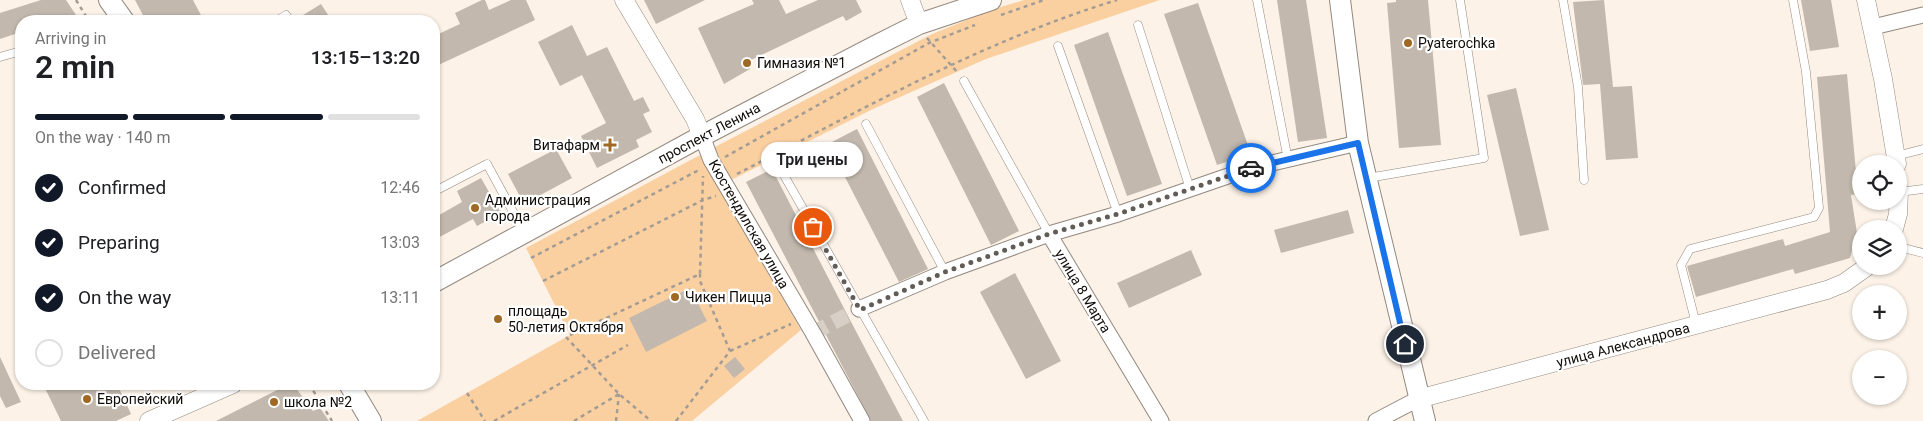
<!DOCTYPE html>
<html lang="en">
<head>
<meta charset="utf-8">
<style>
  :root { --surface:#fff; --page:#f2f2f2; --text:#202124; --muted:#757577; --line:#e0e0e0; --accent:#111827 }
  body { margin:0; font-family:Roboto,sans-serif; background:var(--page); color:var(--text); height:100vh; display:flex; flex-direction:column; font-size:19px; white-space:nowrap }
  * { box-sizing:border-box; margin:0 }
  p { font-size:16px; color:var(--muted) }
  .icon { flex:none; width:28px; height:28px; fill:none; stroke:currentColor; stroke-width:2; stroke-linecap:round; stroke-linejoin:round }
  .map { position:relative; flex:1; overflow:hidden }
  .side { position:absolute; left:15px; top:15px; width:425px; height:375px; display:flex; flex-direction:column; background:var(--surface); border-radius:20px; box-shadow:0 1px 4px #0004 }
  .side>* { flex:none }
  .fabs { position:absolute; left:1852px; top:155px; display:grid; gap:10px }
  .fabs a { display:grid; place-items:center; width:55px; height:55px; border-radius:50%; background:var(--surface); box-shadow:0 1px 4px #0004; font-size:25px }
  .pin { position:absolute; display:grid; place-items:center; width:42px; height:42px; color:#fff; margin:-21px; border:2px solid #fff; border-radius:50%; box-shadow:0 1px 5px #0007 }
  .courier { position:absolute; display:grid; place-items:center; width:50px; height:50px; margin:-25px; border:4px solid #1a73e8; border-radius:50%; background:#fff; color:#222; box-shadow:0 1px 6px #0007 }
  .bubble { position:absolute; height:35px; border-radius:18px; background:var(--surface); box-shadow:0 1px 4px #0004; font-size:16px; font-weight:600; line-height:35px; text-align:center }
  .overview em { font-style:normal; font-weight:600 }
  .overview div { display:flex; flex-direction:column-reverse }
  .overview { display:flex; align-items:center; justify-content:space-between; height:85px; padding:0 20px }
  h1 { font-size:32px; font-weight:600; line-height:38px }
  .bar { display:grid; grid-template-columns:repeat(4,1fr); gap:8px 5px; align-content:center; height:60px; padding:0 20px }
  .bar i { height:6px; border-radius:4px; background:var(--line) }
  .bar .selected { background:var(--accent) }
  .bar p { grid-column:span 4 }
  ol { padding:0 20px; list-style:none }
  li { display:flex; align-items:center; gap:15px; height:55px }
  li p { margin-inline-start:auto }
  li .icon { padding:5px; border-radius:50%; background:var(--accent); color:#fff; stroke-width:4 }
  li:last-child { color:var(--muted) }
  li i { width:28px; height:28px; border:2px solid var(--line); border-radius:50% }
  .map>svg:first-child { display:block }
  .green { fill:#fbd0a1 }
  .building { fill:#c2b8ad }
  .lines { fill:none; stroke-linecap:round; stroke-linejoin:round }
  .minor-tunnel { stroke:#d8cfc6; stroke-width:15; stroke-dasharray:15 8; stroke-linecap:butt }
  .service-casing { stroke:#92887f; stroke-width:9 }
  .minor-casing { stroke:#92887f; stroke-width:17 }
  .tertiary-casing { stroke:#92887f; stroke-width:19 }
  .secondary-casing { stroke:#92887f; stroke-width:22 }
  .path { stroke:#a39c94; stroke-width:2.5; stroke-dasharray:4 4; stroke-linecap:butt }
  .service { stroke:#fff; stroke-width:8 }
  .minor { stroke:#fff; stroke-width:15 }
  .tertiary { stroke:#fff; stroke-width:18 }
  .secondary { stroke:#fff; stroke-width:20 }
  .done { stroke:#615c56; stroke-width:5; stroke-dasharray:0 9 }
  .route { stroke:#1a73e8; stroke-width:6 }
  .poi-dot { fill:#9f6823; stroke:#fff; stroke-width:2 }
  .labels { text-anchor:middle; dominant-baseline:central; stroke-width:4.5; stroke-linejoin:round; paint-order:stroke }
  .poi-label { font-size:14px; fill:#0e0b08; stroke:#fff; text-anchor:start }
  .street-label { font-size:14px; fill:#0e0b08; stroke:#fff }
</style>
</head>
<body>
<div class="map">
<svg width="1923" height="421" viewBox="0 0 1923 421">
  <rect width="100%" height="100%" fill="#fcf2e7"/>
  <g class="green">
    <polygon points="1024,0 1160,0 986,59 873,109 731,180 711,149 932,34 994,9"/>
    <polygon points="700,155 801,330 692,421 417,421 570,335 526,248"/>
  </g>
  <g class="building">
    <polygon points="41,0 66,0 80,21 21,21 21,32 0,39 0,13"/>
    <polygon points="135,0 193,0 204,21 146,21"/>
    <polygon points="482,0 485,0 489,10 511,0 526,0 535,20 434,67 434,36 460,24 455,13"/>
    <polygon points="644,0 705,0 656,24"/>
    <polygon points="752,0 779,0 786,14 818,0 856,0 862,12 846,21 843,16 747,62 750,69 724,84 698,28 754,4"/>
    <polygon points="1277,0 1306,0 1327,138 1298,142"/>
    <polygon points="1396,0 1428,0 1441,145 1399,148 1387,3 1396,2"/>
    <polygon points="1604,0 1613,87 1632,86 1638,158 1606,160 1600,84 1583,85 1573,2"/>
    <polygon points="1801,0 1831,0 1839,47 1810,51"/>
    <polygon points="1198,3 1251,154 1217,165 1164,14"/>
    <polygon points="321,4 332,21 296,21 295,20"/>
    <polygon points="572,25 587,56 607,47 634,101 643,97 650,111 643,114 652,132 636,140 639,147 597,168 581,136 606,123 582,75 560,86 538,42"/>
    <polygon points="1108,32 1162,184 1127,196 1074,45"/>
    <polygon points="1847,74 1858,194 1851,195 1857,233 1850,258 1795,274 1793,269 1696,297 1687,266 1783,239 1785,246 1830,232 1817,77"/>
    <polygon points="944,83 1019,231 991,245 917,97"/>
    <polygon points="1516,88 1549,230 1520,236 1487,95"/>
    <polygon points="857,129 928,269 899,282 828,144"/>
    <polygon points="556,149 572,178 524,204 508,174"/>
    <polygon points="772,169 848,316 903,421 871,421 746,182"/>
    <polygon points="481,178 501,213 477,226 473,219 434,240 434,218 462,202 457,191"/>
    <polygon points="1348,210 1354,233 1281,253 1274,230"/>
    <polygon points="1191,250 1202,275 1129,308 1117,283"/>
    <polygon points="1015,273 1061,361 1026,379 980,292"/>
    <polygon points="690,288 707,321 646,352 629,318"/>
    <polygon points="0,357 21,402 6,408 0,396"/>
    <polygon points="735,357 745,369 734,378 724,366"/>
    <polygon points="43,384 117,384 131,414 116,421 61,421"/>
    <polygon points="289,384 293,384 313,411 320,408 329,421 216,421"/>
  </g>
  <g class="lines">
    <polyline class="minor-tunnel" points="813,333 859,309"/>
    <defs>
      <g id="service">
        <polyline points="1257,0 1288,160"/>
        <polyline points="1563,0 1578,87 1584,180"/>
        <polyline points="276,21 286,15 290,21"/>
        <polyline points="1138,25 1190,189"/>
        <polyline points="1058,46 1118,214"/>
        <polyline points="0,57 21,51"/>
        <polyline points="964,81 1049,234"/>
        <polyline points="866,124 945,272"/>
        <polyline points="1896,156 1923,149"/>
        <polyline points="785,177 924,421"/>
        <polyline points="1368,178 1484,158 1460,0"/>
        <polyline points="434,190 435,191 487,164 524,232"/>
        <polyline points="1899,192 1923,189"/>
        <polyline points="1899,247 1923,253"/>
        <polyline points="1696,324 1681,265 1690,249 1814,217 1819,208 1806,72 1793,0"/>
      </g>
      <g id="minor">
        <polyline points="1873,27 1923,15"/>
        <polyline points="702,136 711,160 813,333 862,421"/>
        <polyline points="1049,234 1161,421"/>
        <polyline points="859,309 945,272 1049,234 1118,214 1251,168 1358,143"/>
        <polyline points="1376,421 1418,399"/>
      </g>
      <g id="tertiary">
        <polyline points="624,0 695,119 702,136"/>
        <polyline points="910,0 919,24"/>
        <polyline points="1866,0 1883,79 1897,164"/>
        <polyline points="1894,229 1898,214 1899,191"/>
        <polyline points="1418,399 1827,290 1844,283 1868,266"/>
        <polyline points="149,421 233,384"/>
      </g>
      <g id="secondary">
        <polyline points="109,0 124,21"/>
        <polyline points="1340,0 1358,143 1425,421"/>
        <polyline points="434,282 702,136 877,45 919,24 991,0"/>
        <polyline points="349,384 371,421"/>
      </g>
    </defs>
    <use href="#service" class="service-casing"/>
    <use href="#minor" class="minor-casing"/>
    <use href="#tertiary" class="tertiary-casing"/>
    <use href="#secondary" class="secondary-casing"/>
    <g class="path">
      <polyline points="76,0 89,21"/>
      <polyline points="1001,15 1044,0"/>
      <polyline points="927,38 958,73"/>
      <polyline points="725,157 929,43 975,25"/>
      <path d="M737 174C861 110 983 41 1117 0"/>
      <polyline points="531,258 699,170"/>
      <polyline points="543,281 703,200 716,196"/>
      <polyline points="570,335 700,274 703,176"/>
      <polyline points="566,337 619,394 651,421"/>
      <polyline points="730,351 791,324"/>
      <polyline points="309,384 332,421"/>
      <polyline points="467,393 485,421"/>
      <polyline points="494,421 628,345"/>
      <polyline points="574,421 619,394"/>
      <polyline points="616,421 619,394"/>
      <polyline points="676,421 730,351 700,281 700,274"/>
    </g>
    <use href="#service" class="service"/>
    <use href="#minor" class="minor"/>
    <use href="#tertiary" class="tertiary"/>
    <use href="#secondary" class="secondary"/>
  </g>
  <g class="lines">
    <polyline class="done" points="813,227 860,310 945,272 1049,234 1118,214 1251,168"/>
    <polyline class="route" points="1251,168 1358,143 1405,344"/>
  </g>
  <g class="poi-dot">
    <circle cx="1408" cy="43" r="5"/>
    <circle cx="747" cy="63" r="5"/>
    <path d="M607.5 137.5h5v5h5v5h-5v5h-5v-5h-5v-5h5z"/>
    <circle cx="475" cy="208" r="5"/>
    <circle cx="675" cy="297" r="5"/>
    <circle cx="498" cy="319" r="5"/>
    <circle cx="87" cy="399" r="5"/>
    <circle cx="274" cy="402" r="5"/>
  </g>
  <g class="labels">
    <g class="poi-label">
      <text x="1418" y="43">Pyaterochka</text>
      <text x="757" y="63">Гимназия №1</text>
      <text x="600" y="145" text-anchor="end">Витафарм</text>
      <text x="485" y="200">Администрация<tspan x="485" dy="16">города</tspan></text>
      <text x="685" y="297">Чикен Пицца</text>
      <text x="508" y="311">площадь<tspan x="508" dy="16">50-летия Октября</tspan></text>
      <text x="97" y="399">Европейский</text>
      <text x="284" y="402">школа №2</text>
    </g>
    <g class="street-label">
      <text transform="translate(709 133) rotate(-28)">проспект Ленина</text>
      <text transform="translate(749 224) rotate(60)">Кюстендилская улица</text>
      <text transform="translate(1083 291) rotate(59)">улица 8 Марта</text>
      <text transform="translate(1623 345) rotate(-15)">улица Александрова</text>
    </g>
  </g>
</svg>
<div class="fabs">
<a><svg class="icon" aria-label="locate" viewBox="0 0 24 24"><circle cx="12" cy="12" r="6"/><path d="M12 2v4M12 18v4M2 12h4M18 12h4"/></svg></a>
<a><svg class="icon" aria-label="layers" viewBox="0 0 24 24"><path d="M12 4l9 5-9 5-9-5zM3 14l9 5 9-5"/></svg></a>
<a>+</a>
<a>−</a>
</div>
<div class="pin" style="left:813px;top:227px;background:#ea580c"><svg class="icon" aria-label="bag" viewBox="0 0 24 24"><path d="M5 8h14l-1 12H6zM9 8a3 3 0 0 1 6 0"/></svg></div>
<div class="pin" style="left:1405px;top:344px;background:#1f2937"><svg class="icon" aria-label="home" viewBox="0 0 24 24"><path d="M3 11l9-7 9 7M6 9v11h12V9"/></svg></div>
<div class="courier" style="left:1251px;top:168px"><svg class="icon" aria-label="car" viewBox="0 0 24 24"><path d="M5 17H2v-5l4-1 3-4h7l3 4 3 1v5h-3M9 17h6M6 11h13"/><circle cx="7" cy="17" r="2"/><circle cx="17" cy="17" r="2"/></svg></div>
<div class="bubble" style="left:761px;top:142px;width:102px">Три цены</div>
<section class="side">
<div class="overview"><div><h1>2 min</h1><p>Arriving in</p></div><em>13:15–13:20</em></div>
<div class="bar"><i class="selected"></i><i class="selected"></i><i class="selected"></i><i></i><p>On the way · 140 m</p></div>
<ol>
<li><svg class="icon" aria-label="check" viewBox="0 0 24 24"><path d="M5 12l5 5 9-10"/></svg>Confirmed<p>12:46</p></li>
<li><svg class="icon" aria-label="check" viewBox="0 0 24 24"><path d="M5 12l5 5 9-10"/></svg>Preparing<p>13:03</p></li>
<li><svg class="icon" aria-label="check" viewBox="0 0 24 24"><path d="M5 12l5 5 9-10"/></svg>On the way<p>13:11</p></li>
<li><i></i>Delivered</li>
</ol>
</section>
</div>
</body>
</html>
